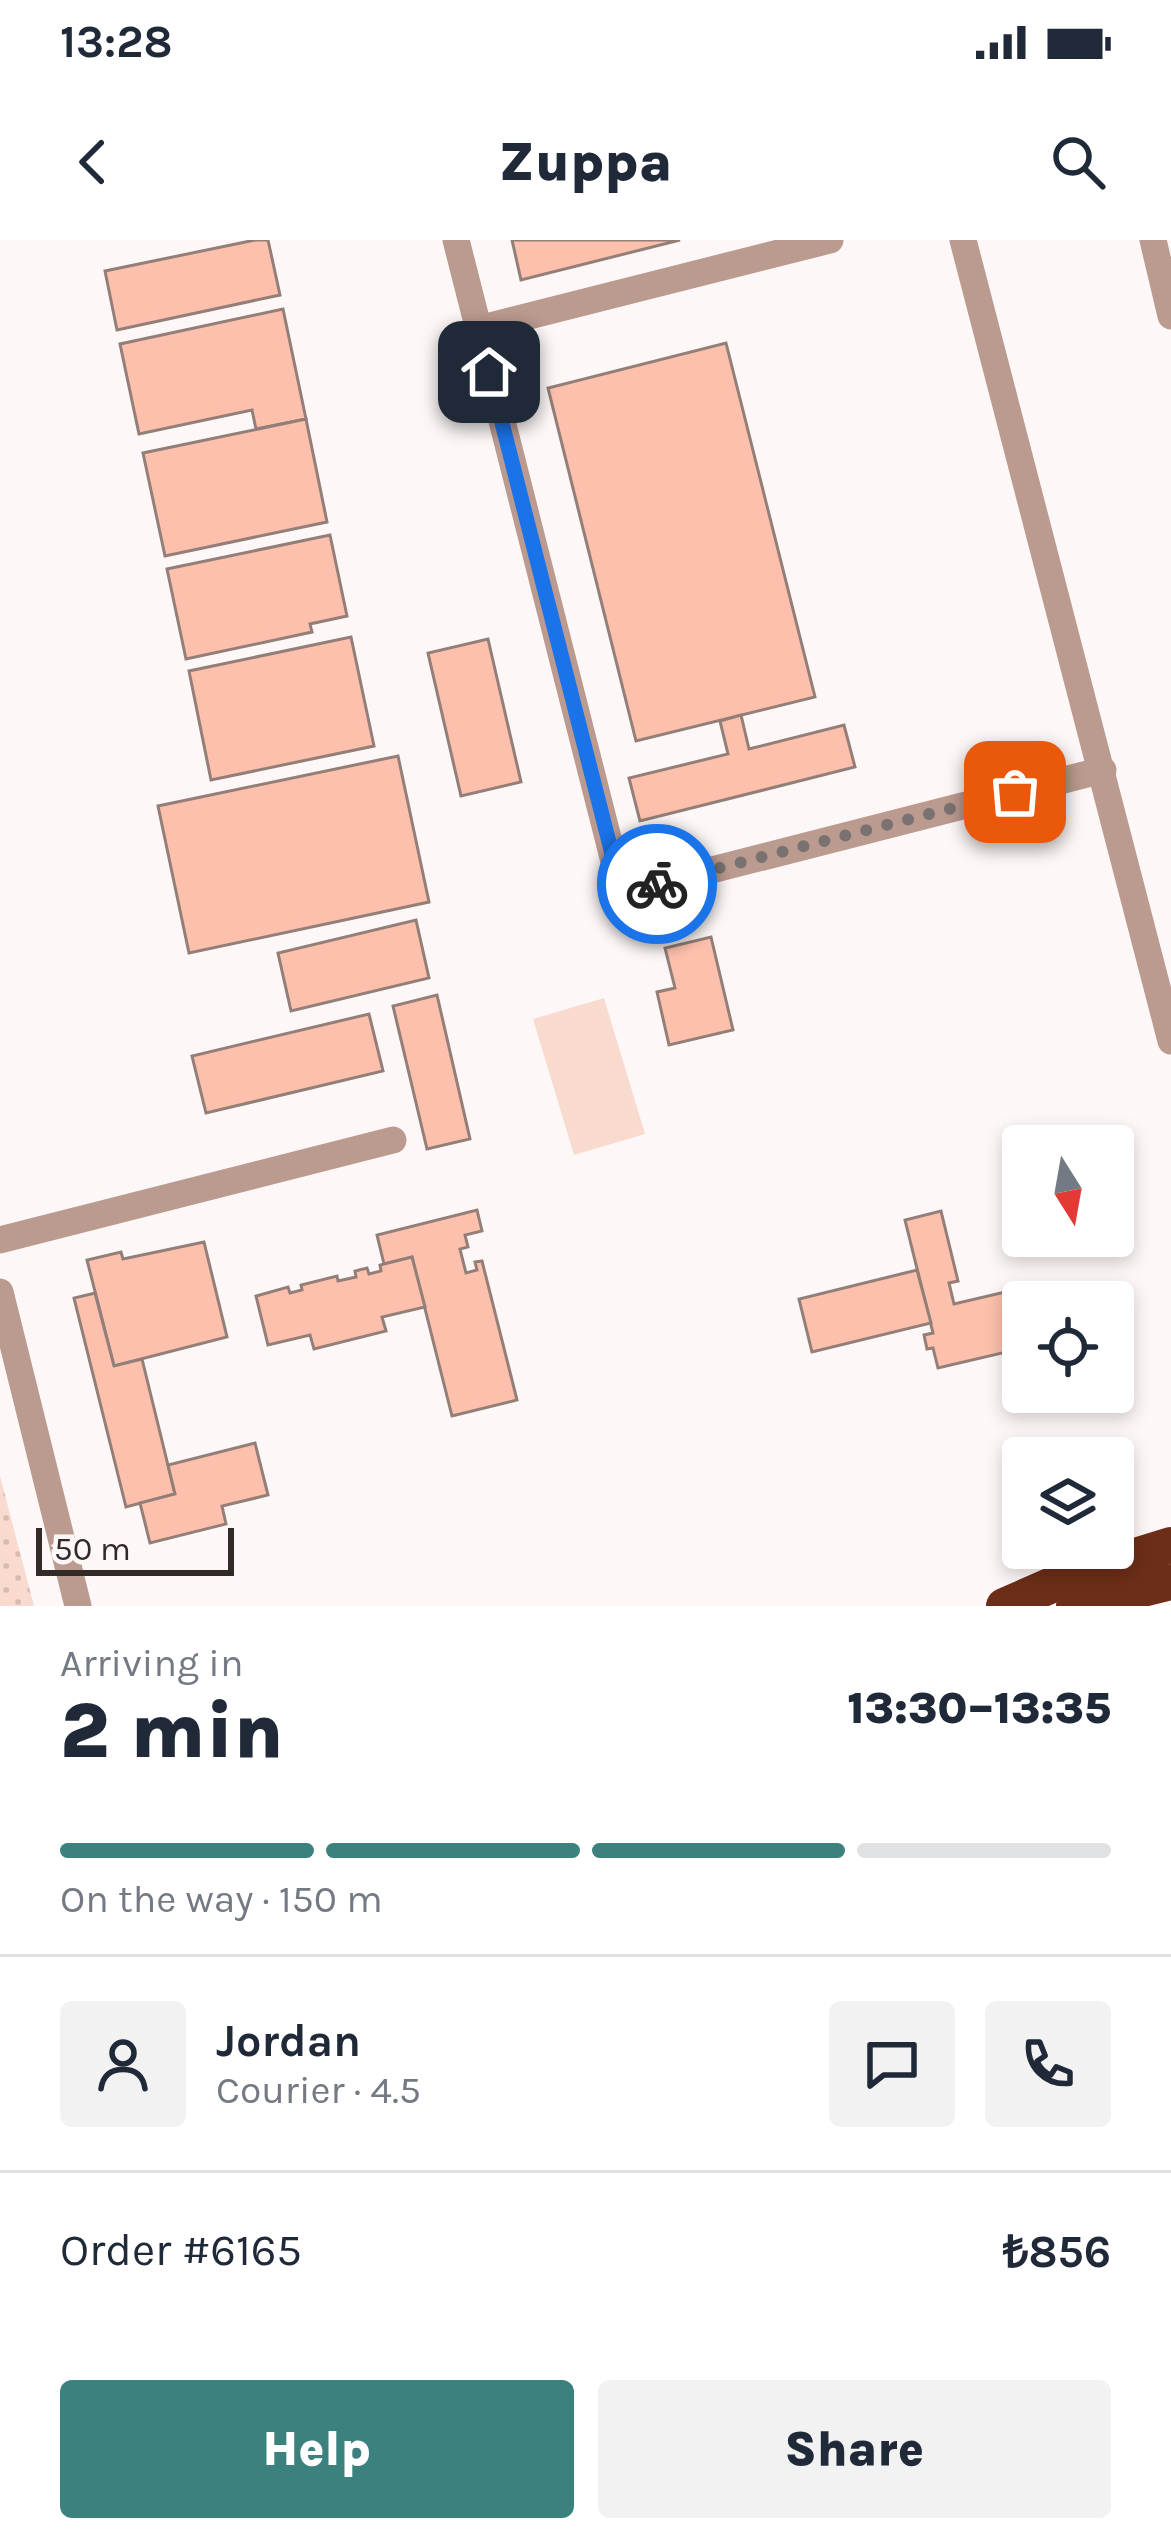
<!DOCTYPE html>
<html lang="en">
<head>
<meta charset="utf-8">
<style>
  :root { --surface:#fff; --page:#f2f2f3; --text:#1f2937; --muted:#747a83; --line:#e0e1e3; --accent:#3b827e }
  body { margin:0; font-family:Karla,sans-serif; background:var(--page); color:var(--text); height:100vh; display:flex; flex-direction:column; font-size:45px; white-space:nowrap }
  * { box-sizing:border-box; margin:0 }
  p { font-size:39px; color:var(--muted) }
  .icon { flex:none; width:66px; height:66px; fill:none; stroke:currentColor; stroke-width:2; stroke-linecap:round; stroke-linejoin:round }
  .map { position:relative; height:1366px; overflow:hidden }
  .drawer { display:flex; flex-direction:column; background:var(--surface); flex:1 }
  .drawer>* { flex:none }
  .needle { width:78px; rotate:169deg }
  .buttons { position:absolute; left:1002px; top:885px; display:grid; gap:24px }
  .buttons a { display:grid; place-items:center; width:132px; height:132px; border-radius:12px; background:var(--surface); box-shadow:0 6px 18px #0003; font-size:60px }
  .scale { position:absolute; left:36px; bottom:30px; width:198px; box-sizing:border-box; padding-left:12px; border:6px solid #322a27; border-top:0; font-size:33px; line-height:42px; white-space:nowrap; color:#322a27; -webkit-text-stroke:9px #fdf8f7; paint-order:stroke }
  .pin { position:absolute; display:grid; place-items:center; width:102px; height:102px; color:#fff; margin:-51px; border-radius:24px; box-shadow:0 6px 18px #0006 }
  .courier { position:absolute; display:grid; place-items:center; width:120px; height:120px; margin:-60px; border:9px solid #1a73e8; border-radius:50%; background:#fff; color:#222; box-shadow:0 3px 15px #0007 }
  .overview em { font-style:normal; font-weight:800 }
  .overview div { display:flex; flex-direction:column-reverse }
  .overview { display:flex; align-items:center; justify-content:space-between; height:204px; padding:0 60px }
  h1 { font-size:78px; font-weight:800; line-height:90px }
  .bar { display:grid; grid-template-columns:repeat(4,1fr); gap:18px 12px; align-content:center; height:144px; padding:0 60px }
  .bar i { height:15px; border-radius:9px; background:var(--line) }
  .bar .active { background:var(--accent) }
  .bar p { grid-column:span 4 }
  .line { display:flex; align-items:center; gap:30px; padding:0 60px; border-top:3px solid var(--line) }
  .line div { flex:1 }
  .round { display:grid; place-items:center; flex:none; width:126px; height:126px; border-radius:12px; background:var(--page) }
  .primary-button { display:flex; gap:24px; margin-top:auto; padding:24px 60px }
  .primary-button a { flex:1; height:138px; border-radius:12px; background:var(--accent); color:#fff; font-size:48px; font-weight:800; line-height:138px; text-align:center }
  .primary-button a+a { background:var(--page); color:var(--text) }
  .status { display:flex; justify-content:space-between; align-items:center; height:84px; padding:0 60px; background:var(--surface); direction:ltr }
  .status svg { height:33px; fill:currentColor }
  header { display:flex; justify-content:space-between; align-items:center; height:156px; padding:0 60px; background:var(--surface); font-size:54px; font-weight:800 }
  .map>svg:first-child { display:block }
  .grass { fill:#f9dacf }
  .park { fill:url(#park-dots) }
  .building { fill:#fdc0ac; stroke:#937f78; stroke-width:3 }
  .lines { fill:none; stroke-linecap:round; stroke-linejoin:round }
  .minor { stroke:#bb9a8f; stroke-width:27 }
  .highway { stroke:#6c2e18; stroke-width:36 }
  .done { stroke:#797270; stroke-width:12; stroke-dasharray:0 21.6 }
  .route { stroke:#1a73e8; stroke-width:15 }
</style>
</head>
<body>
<div class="status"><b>13:28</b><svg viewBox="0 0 49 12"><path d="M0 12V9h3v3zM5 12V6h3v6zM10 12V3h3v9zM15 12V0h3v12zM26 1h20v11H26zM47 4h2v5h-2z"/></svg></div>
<header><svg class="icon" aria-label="back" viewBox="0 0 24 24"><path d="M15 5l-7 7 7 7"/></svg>Zuppa<svg class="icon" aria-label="search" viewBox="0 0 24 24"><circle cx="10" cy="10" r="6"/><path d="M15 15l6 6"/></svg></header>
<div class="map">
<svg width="1171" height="1366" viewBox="0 0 1171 1366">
  <defs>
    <pattern id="park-dots" width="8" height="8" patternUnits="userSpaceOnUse" patternTransform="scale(3)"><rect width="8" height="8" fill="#f9dacf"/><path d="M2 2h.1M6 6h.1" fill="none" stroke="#d6bbb2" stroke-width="1.8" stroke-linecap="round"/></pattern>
  </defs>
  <rect width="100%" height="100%" fill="#fdf8f7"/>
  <polygon class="grass" points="604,758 645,894 574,915 533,779"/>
  <polygon class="park" points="0,1236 34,1366 0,1366"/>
  <g class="building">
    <polygon points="255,0 268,0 280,55 117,90 105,31"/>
    <polygon points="512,0 680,0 521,40"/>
    <polygon points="283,69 306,179 256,189 252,170 139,194 120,104"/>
    <polygon points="726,103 815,457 636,501 548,148"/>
    <polygon points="306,179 327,282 165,316 143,213"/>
    <polygon points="330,295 347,376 310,384 312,392 186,419 167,329"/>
    <polygon points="351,397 374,506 211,540 189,431"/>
    <polygon points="488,399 521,542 461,556 428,413"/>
    <polygon points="741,475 749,509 844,485 855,527 640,581 629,538 728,514 720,481"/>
    <polygon points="398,516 429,662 189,713 158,566"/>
    <polygon points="416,680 429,738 291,771 278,713"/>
    <polygon points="711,697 733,790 669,805 657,752 675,748 665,708"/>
    <polygon points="437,755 470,899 427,909 393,766"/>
    <polygon points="369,774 383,831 206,873 192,816"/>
    <polygon points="477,970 482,991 465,995 468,1007 460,1009 466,1033 477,1030 475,1022 482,1021 517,1160 452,1176 412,1017 384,1024 377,995"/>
    <polygon points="941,971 958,1041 949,1043 954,1064 1005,1052 1019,1109 938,1128 933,1108 927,1109 924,1095 933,1093 905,980"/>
    <polygon points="204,1002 227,1097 114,1126 87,1020 121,1012 123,1019"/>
    <polygon points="412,1017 425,1067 382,1077 386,1091 314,1109 310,1095 268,1105 256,1056 288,1047 290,1053 302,1050 301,1045 337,1036 338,1041 356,1037 355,1031 367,1028 369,1034 381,1031 380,1025"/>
    <polygon points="917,1030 931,1083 812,1112 799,1059"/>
    <polygon points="95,1053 114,1126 142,1119 175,1254 126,1267 74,1058"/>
    <polygon points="255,1203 268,1255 222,1266 226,1284 150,1303 140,1263 175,1254 168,1225"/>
  </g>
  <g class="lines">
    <g class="minor">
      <polyline points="456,0 622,653 1103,530"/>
      <polyline points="963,0 1171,801"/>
      <polyline points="1153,0 1171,76"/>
      <polyline points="478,89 830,0"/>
      <polyline points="0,1000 393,900"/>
      <polyline points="0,1052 78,1366"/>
    </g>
    <g class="highway">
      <polyline points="1004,1366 1077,1334 1171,1305"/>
      <polyline points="1074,1366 1171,1342"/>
    </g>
  </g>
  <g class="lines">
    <polyline class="done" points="657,644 1015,552"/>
    <polyline class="route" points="489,132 622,653 657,644"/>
  </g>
</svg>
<div class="buttons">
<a><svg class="needle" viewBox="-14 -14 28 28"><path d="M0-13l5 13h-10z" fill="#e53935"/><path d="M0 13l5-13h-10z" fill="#747a83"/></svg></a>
<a><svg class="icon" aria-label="locate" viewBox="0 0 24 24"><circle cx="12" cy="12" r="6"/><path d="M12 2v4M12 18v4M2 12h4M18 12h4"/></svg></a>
<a><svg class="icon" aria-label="layers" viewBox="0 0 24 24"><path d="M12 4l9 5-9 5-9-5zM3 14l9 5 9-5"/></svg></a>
</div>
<div class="scale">50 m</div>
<div class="pin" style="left:1015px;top:552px;background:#ea580c"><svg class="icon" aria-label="bag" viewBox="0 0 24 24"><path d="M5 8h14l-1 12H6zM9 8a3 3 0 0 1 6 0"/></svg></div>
<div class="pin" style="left:489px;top:132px;background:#1f2937"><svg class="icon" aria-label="home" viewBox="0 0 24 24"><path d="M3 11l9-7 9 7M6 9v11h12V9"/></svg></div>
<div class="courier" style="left:657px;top:644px"><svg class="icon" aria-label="bike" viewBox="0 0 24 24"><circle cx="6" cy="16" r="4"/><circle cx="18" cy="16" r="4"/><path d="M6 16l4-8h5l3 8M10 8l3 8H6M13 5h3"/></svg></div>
</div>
<section class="drawer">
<div class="overview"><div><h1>2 min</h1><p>Arriving in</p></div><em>13:30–13:35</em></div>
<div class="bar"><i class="active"></i><i class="active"></i><i class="active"></i><i></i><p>On the way · 150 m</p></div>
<div class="line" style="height:216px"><a class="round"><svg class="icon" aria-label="person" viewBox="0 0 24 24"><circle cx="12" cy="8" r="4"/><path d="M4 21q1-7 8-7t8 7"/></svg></a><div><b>Jordan</b><p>Courier · 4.5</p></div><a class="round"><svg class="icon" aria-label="chat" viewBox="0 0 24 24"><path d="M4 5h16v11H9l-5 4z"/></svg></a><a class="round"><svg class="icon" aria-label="phone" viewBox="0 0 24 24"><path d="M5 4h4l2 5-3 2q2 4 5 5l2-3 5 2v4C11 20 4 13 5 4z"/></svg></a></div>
<div class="line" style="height:156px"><div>Order #6165</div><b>₺856</b></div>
<div class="primary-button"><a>Help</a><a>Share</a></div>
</section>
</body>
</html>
